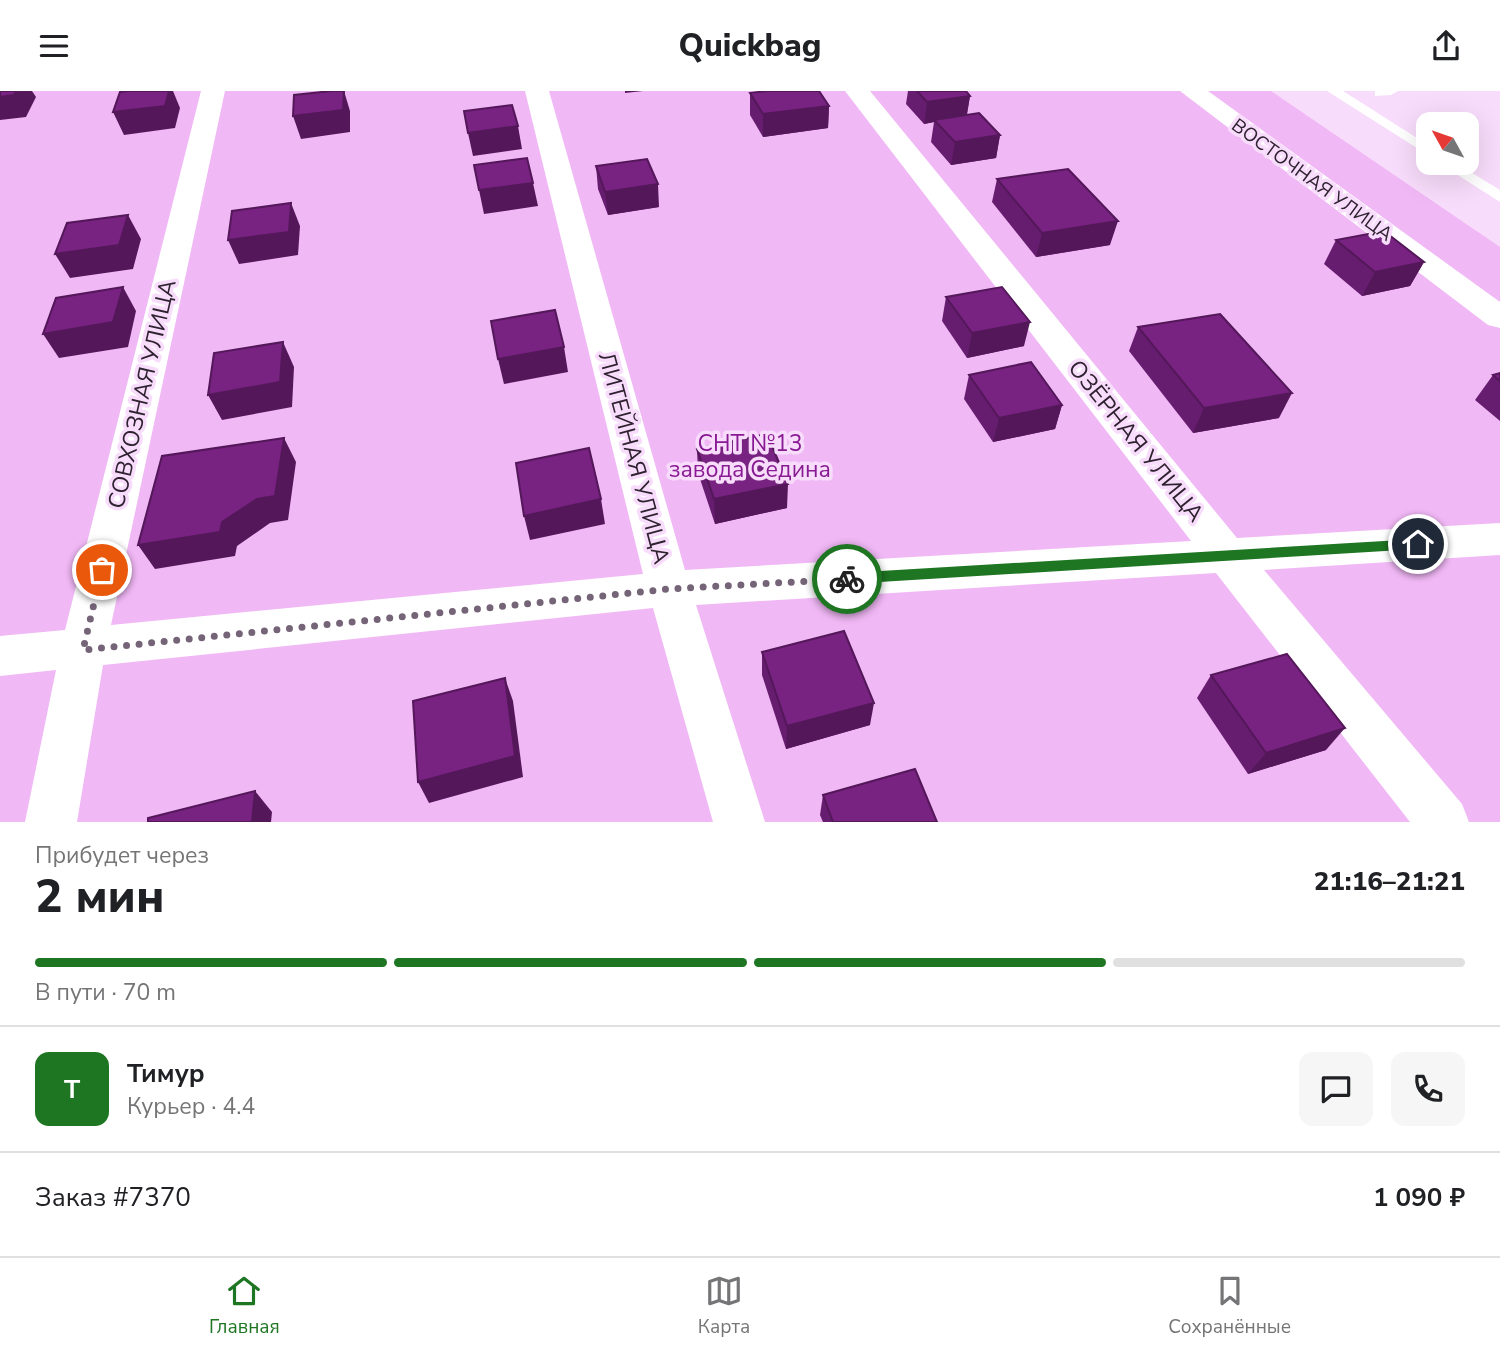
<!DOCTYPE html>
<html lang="ru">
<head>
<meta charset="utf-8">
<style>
  :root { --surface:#fff; --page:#f6f6f6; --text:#202124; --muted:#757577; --line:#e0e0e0; --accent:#1e7522 }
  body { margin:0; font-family:"Nunito Sans",sans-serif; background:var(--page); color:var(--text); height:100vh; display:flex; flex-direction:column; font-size:26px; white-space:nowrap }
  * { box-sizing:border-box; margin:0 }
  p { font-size:23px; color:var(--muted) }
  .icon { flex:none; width:38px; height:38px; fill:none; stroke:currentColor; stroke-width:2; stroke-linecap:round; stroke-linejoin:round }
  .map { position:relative; height:731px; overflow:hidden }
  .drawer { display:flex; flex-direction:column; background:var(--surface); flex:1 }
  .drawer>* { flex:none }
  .needle { width:46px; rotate:310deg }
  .controls { position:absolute; left:1416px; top:21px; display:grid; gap:14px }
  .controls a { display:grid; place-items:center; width:63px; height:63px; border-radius:14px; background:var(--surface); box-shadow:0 7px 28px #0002; font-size:35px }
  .pin { position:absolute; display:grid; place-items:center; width:60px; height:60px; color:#fff; margin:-30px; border:4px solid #fff; border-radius:50%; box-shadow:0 2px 7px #0007 }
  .courier { position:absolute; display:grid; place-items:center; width:70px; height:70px; margin:-35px; border:5px solid #1e7522; border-radius:50%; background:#fff; color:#222; box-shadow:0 2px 9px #0007 }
  .head em { font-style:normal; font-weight:800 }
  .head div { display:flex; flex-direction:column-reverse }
  .head { display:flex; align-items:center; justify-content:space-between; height:119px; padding:0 35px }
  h1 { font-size:46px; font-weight:800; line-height:52px }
  .bar { display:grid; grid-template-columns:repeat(4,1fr); gap:10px 7px; align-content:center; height:84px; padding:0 35px }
  .bar i { height:9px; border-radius:5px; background:var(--line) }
  .bar .current { background:var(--accent) }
  .bar p { grid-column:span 4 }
  .line { display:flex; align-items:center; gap:18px; padding:0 35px; border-top:2px solid var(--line) }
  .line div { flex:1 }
  .round { display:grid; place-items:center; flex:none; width:74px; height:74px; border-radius:14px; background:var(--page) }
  header { display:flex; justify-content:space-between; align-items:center; height:91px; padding:0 35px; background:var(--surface); font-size:32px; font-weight:800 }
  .menu { display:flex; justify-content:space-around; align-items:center; height:98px; border-top:2px solid var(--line); background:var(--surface); font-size:19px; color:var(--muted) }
  .menu a { display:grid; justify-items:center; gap:4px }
  .menu .current { color:var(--accent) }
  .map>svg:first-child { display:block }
  .green { fill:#f1b8f6 }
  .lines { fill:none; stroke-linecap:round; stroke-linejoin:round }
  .lane { fill:#fff; fill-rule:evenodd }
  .street { fill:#fff; fill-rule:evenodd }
  .wall { fill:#671d6f }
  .shaded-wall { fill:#54185a }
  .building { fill:#782281; stroke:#54185a; stroke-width:2 }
  .route { fill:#1e7522 }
  .done { stroke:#756377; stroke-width:7; stroke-dasharray:0 12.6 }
  .labels { text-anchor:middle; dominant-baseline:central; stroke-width:7; stroke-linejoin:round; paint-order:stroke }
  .far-street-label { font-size:19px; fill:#2f2230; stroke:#f8dcfb }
  .street-label { font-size:23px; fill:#2f2230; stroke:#f8dcfb }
  .park-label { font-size:23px; fill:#881a93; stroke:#f8dcfb }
</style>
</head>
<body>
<header><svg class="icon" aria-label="menu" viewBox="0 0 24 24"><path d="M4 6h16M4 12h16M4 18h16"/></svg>Quickbag<svg class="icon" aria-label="share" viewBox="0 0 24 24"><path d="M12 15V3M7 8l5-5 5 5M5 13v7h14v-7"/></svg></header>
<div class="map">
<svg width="1500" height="731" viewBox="0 0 1500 731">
  <rect width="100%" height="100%" fill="#f8dcfb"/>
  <polygon class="green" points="0,0 1271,0 1500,156 1500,731 0,731"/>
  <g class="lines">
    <g class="lane">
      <polygon points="1327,0 1343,0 1428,54 1428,64"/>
      <polygon points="1375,0 1398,0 1391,4 1375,5"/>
      <polygon points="1439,72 1456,72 1500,99 1500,111"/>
    </g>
    <g class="street">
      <polygon points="201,0 225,0 111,534 643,483 525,0 549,0 685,479 1191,450 845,0 870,0 1237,447 1500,432 1500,464 1264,479 1462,713 1469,731 1410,731 1216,482 696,514 765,731 713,731 653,517 103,574 77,731 25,731 56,579 0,585 0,545 65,539"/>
      <polygon points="1180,0 1208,0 1500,211 1500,237 1488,234"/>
    </g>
  </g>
  <g class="wall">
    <polygon points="908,0 966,0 970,5 967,24 1000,44 996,67 951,74 931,51 934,31 924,33 906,13"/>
    <polygon points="750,2 829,15 828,37 763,46 750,24"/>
    <polygon points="596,75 659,116 608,124 598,98"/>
    <polygon points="997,88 1110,154 1036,166 992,111"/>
    <polygon points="1336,149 1424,171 1410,195 1362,205 1324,173"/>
    <polygon points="946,206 1024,255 967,267 942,230"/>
    <polygon points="1138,236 1279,327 1193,342 1129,260"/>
    <polygon points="1500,282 1500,330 1475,309 1493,284"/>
    <polygon points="969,284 1062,314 1055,338 993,351 964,308"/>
    <polygon points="697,358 787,417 715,433 698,382"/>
    <polygon points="762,561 870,634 786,658 762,584"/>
    <polygon points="1211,584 1326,659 1248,683 1197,607"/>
    <polygon points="823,704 937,731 823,731 820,724"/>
  </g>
  <g class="shaded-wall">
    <polygon points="16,0 32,0 36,6 26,26 0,29 0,6"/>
    <polygon points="169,0 173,0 180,17 175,37 124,44 113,21"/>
    <polygon points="344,0 350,20 350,41 301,48 293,25"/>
    <polygon points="625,0 643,0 625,2"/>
    <polygon points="970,5 966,27 934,29 934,31 924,33 927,11"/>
    <polygon points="829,15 828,37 763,46 763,23"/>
    <polygon points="518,35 522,58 473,65 468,42"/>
    <polygon points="1000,44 996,67 951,74 955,51"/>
    <polygon points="533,92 538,115 484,123 479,99"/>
    <polygon points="658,93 659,116 608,124 605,101"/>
    <polygon points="291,112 300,135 298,164 239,173 228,149"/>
    <polygon points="128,124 141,148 133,178 70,187 55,163"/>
    <polygon points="1118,130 1110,154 1036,166 1042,142"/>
    <polygon points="1424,171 1410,195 1362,205 1375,181"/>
    <polygon points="123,196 136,220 128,256 59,267 43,243"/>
    <polygon points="1030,231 1024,255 967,267 972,242"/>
    <polygon points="283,251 294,276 292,316 222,329 208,304"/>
    <polygon points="564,256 568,281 504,293 498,268"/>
    <polygon points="1292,302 1279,327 1193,342 1204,317"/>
    <polygon points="1062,314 1055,338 993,351 999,327"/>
    <polygon points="284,347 296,371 288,429 270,432 237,455 235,465 155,478 138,454 222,431"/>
    <polygon points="788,393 787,417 715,433 714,408"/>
    <polygon points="601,408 605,433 530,449 524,425"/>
    <polygon points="505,587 513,610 523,686 429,712 418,691"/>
    <polygon points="874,612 870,634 786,658 787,635"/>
    <polygon points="1345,637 1326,659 1248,683 1266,662"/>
    <polygon points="255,700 272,721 271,731 252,731"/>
  </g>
  <g class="building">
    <polygon points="0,0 16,0 14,4 0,6"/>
    <polygon points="128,0 169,0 165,15 113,21 120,1"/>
    <polygon points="331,0 344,0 343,19 293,25 294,4"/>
    <polygon points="767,0 819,0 829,15 763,23 750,2"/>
    <polygon points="917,0 966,0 970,5 927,11"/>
    <polygon points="512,14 518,35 468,42 464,20"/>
    <polygon points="979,22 1000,44 955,51 934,29"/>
    <polygon points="527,67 533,92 479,99 474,74"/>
    <polygon points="647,68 658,93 605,101 596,75"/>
    <polygon points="1068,78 1118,130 1042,142 997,88"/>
    <polygon points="291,112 289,141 228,149 232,120"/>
    <polygon points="128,124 119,154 55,163 67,132"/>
    <polygon points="1384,140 1424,171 1375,181 1336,149"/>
    <polygon points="123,196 113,231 43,243 56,207"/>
    <polygon points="1002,196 1030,231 972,242 946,206"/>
    <polygon points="555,219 564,256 498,268 491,230"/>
    <polygon points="1220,223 1292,302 1204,317 1138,236"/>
    <polygon points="283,251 280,291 208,304 214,262"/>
    <polygon points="1031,271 1062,314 999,327 969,284"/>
    <polygon points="1500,282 1500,290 1493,284"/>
    <polygon points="767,343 788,393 714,408 697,358"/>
    <polygon points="284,347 275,405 257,408 222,431 220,441 138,454 162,365"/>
    <polygon points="589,357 601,408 524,425 516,372"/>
    <polygon points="844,540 874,612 787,635 762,561"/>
    <polygon points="1287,563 1345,637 1266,662 1211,584"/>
    <polygon points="505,587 515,665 418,691 413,610"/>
    <polygon points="915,678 937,731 833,731 823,704"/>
    <polygon points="255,700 252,731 148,731 148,727"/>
  </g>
  <polygon class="route" points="1418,448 1424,453 1418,458 847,493 840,488 847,482"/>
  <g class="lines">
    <polyline class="done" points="102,479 83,559 669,498 847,488"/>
  </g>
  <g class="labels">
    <g class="far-street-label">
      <text transform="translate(1312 89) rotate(36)">ВОСТОЧНАЯ УЛИЦА</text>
    </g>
    <g class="street-label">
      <text transform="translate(142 303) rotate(-77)">СОВХОЗНАЯ УЛИЦА</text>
      <text transform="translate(1136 350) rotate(51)">ОЗЁРНАЯ УЛИЦА</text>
      <text transform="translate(634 367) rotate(75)">ЛИТЕЙНАЯ УЛИЦА</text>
    </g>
    <g class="park-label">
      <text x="750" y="352">СНТ №13<tspan x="750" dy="26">завода Седина</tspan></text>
    </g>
  </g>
</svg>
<div class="controls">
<a><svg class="needle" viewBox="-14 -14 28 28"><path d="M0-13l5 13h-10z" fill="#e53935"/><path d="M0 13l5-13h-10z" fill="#757577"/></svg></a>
</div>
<div class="pin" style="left:102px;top:479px;background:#ea580c"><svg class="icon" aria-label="bag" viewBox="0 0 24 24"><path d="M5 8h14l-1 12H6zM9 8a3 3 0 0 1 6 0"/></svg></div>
<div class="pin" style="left:1418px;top:453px;background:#1f2937"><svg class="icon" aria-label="home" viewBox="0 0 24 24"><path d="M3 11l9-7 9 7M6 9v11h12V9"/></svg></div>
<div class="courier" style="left:847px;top:488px"><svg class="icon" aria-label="bike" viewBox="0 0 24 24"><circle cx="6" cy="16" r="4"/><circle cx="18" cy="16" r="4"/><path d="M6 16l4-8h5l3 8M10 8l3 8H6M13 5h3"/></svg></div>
</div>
<section class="drawer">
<div class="head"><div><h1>2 мин</h1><p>Прибудет через</p></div><em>21:16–21:21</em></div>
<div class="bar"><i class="current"></i><i class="current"></i><i class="current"></i><i></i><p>В пути · 70 m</p></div>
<div class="line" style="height:126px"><b class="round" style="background:var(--accent);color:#fff">Т</b><div><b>Тимур</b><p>Курьер · 4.4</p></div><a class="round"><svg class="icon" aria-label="chat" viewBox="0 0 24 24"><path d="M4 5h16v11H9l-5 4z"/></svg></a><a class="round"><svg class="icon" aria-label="phone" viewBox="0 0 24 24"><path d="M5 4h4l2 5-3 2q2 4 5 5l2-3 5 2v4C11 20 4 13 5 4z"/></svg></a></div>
<div class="line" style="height:91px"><div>Заказ #7370</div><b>1 090 ₽</b></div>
</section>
<nav class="menu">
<a class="current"><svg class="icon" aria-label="home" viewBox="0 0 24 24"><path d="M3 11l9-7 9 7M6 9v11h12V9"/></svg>Главная</a>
<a><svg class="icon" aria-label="map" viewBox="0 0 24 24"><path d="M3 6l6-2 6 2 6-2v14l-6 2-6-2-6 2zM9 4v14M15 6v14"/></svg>Карта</a>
<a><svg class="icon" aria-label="saved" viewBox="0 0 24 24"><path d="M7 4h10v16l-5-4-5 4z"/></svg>Сохранённые</a>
</nav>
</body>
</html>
